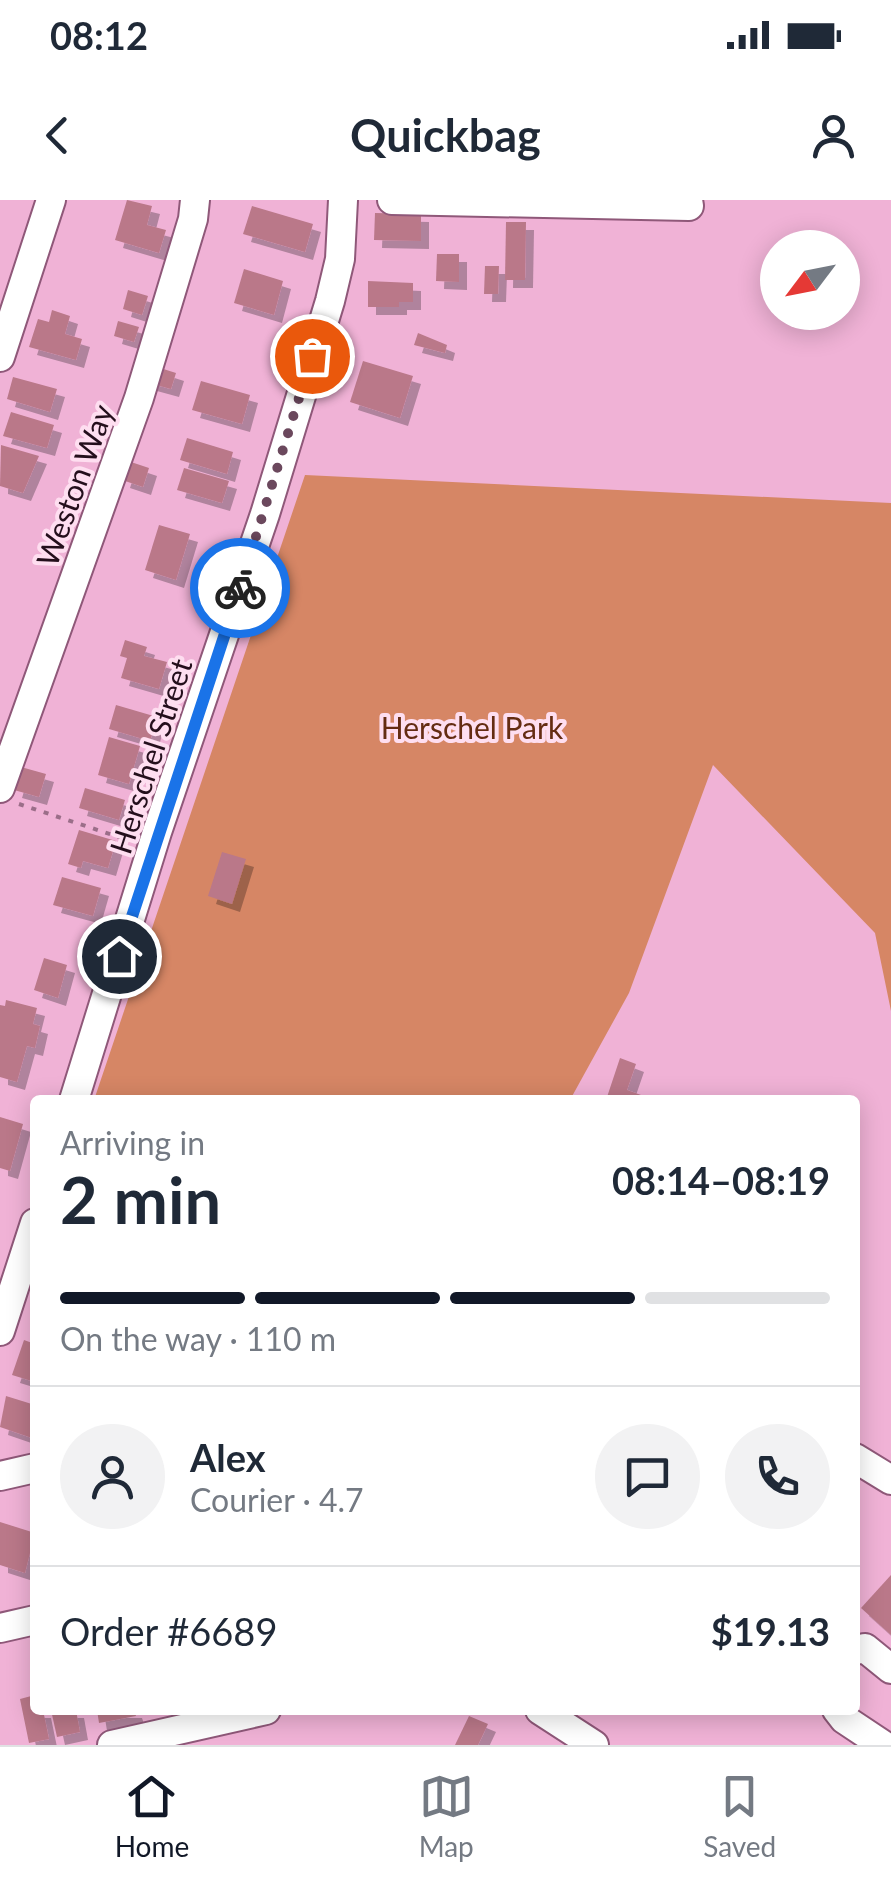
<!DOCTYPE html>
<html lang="en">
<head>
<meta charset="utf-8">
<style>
  :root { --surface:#fff; --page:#f2f2f3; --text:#1f2937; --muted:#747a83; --line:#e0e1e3; --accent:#111827 }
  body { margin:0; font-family:Lato,sans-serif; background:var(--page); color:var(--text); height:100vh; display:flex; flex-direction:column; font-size:38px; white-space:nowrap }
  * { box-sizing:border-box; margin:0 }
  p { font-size:32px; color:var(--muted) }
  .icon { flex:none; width:55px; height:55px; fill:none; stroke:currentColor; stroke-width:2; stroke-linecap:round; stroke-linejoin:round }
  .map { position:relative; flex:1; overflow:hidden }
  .details { position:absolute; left:30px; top:895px; width:830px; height:620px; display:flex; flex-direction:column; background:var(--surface); border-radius:10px; box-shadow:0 5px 25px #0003 }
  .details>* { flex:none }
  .needle { width:65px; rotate:238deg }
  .tools { position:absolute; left:760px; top:30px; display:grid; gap:20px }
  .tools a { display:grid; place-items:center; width:100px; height:100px; border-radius:50%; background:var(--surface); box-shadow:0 5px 25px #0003; font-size:50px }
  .pin { position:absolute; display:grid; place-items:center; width:85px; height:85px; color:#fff; margin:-42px; border:5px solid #fff; border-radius:50%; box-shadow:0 2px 10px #0007 }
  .courier { position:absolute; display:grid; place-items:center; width:100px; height:100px; margin:-50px; border:8px solid #1a73e8; border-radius:50%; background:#fff; color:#222; box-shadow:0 2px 12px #0007 }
  .headline em { font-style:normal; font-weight:700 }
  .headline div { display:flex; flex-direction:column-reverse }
  .headline { display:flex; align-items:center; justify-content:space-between; height:170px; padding:0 30px }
  h1 { font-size:65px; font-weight:700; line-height:75px }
  .bar { display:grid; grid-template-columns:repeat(4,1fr); gap:15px 10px; align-content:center; height:120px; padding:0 30px }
  .bar i { height:12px; border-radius:8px; background:var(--line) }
  .bar .on { background:var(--accent) }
  .bar p { grid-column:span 4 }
  .line { display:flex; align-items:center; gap:25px; padding:0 30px; border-top:2px solid var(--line) }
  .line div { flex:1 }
  .round { display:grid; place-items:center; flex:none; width:105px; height:105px; border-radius:52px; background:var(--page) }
  .status { display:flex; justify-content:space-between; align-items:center; height:70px; padding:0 50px; background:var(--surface); direction:ltr }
  .status svg { height:28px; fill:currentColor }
  header { display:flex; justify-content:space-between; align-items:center; height:130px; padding:0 30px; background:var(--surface); font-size:45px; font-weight:700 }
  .tabs { display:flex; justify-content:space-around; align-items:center; height:140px; border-top:2px solid var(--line); background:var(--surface); font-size:28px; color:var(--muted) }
  .tabs a { display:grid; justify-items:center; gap:5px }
  .tabs .on { color:var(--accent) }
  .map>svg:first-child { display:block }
  .green { fill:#d68665 }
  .building { fill:#ba7889; filter:url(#shadow) }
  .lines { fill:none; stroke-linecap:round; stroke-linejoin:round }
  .minor-casing { stroke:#8f5879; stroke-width:32 }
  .path { stroke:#9b6e89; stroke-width:4; stroke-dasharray:5 8; stroke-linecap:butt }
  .minor { stroke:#fff; stroke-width:28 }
  .done { stroke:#6b485d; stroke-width:10; stroke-dasharray:0 18 }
  .route { stroke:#1a73e8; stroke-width:12 }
  .labels { text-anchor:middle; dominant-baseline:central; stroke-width:8; stroke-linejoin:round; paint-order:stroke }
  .street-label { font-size:30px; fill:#240f1c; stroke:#fedef0 }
  .park-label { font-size:30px; fill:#642c12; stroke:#fedef0 }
</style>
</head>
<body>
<div class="status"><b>08:12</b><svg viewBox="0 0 49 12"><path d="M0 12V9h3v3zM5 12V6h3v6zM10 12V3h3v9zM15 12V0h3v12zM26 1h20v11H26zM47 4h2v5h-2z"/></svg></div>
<header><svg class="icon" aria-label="back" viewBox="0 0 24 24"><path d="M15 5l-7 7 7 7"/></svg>Quickbag<svg class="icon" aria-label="person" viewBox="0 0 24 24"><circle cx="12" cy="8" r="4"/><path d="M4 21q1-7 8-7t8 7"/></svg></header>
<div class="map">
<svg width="891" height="1545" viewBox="0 0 891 1545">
  <defs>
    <filter id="shadow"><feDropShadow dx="8" dy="8" stdDeviation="0" flood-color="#0004"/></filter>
  </defs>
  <rect width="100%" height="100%" fill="#f0b2d6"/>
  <polygon class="green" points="305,275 891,303 891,811 875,733 713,565 629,793 570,900 94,900"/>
  <g class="building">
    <polygon points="127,0 152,6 147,25 166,30 159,53 115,40"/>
    <polygon points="252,6 313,24 305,52 243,34"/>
    <polygon points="375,13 421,14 421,41 374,40"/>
    <polygon points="506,22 526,22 525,80 505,80"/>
    <polygon points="437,54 459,54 459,82 436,81"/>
    <polygon points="485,66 499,66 498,94 484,94"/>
    <polygon points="244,69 283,81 274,115 234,103"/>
    <polygon points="368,81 413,83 413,102 399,102 399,107 368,107"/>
    <polygon points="128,90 148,96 142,115 123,109"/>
    <polygon points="52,110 70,116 65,134 82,139 76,160 29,147 38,119 49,122"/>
    <polygon points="118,121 139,127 134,142 114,136"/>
    <polygon points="418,133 447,145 445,153 414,145"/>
    <polygon points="363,161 413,176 400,218 350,202"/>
    <polygon points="154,166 176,173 171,189 149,183"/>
    <polygon points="13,177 57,189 50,212 7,199"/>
    <polygon points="201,181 250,195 242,224 192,210"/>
    <polygon points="11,212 54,225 47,248 3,236"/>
    <polygon points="187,238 233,252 227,274 180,260"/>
    <polygon points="1,245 39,256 23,293 0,286"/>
    <polygon points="128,261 149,268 143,287 122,280"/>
    <polygon points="184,268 229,281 222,303 177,290"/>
    <polygon points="159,325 190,334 176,380 145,370"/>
    <polygon points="125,440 147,447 144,456 167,462 159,489 121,478 127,458 120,456"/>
    <polygon points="116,505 157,517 150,541 109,529"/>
    <polygon points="109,537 140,546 129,584 98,575"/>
    <polygon points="21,567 46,574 39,597 14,590"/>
    <polygon points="85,588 125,600 119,620 79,608"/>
    <polygon points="79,630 116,641 108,668 83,661 81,668 68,664"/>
    <polygon points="222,652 246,659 232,704 208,696"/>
    <polygon points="62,677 101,688 93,716 53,705"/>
    <polygon points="44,758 67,765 58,798 34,790"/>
    <polygon points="6,800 37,808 33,824 40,826 35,848 27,846 17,882 0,877 0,805 5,806"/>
    <polygon points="620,858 636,864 627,890 655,900 606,900"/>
    <polygon points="0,917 23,924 10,971 0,968"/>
    <polygon points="24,1140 35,1144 35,1182 12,1175"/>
    <polygon points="6,1196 35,1205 35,1239 0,1227"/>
    <polygon points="0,1322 35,1333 25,1373 0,1365"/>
    <polygon points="891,1375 891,1435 861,1408"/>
    <polygon points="35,1495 35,1510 43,1510 49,1539 29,1543 20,1499"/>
    <polygon points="51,1510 76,1510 80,1532 57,1537"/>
    <polygon points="97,1510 134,1510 136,1516 99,1523"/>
    <polygon points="469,1516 488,1524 478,1545 455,1545"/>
  </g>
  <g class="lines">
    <defs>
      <g id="minor">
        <polyline points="392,0 689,6 688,0"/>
        <polyline points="0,157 51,0"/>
        <polyline points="0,588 139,198 193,19 195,0"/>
        <polyline points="74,900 157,632 265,314 330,101 340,59 343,0"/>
        <polyline points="0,1131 35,1023"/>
        <polyline points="855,1258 891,1280"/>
        <polyline points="0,1276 35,1268"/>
        <polyline points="0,1428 35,1420"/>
        <polyline points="855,1450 865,1448 891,1469"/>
        <polyline points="540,1510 594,1545"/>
        <polyline points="837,1510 844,1519 883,1545"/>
        <polyline points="112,1545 266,1510"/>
      </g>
    </defs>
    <use href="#minor" class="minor-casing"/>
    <polyline class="path" points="19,604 128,640"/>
    <use href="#minor" class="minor"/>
  </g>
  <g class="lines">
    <polyline class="done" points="240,388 312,156"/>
    <polyline class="route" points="119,756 240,388"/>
  </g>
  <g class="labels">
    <g class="street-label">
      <text transform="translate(74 285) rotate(-70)">Weston Way</text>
      <text transform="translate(150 556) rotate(-72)">Herschel Street</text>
    </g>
    <g class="park-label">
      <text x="472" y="527">Herschel Park</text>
    </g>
  </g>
</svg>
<div class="tools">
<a><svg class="needle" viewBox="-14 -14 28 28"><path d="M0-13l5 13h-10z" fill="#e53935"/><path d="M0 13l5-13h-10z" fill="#747a83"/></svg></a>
</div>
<div class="pin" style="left:312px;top:156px;background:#ea580c"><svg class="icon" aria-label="bag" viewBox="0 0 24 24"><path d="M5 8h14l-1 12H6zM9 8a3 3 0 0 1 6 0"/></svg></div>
<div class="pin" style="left:119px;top:756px;background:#1f2937"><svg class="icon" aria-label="home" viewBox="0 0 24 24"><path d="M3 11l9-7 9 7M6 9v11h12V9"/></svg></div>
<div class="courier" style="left:240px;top:388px"><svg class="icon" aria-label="bike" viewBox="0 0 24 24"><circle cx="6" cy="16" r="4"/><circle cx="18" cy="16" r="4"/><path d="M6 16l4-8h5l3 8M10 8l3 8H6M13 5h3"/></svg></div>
<section class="details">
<div class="headline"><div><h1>2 min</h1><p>Arriving in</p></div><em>08:14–08:19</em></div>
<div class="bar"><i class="on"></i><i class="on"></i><i class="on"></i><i></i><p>On the way · 110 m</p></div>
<div class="line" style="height:180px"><a class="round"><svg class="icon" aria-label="person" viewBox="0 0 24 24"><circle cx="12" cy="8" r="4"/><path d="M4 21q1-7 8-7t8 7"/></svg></a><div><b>Alex</b><p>Courier · 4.7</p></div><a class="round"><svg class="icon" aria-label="chat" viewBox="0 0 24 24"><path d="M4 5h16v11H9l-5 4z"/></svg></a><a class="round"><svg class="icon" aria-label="phone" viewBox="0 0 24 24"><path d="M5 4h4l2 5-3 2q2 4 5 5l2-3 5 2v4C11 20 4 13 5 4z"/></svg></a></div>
<div class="line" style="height:130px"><div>Order #6689</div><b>$19.13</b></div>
</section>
</div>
<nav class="tabs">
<a class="on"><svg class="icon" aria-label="home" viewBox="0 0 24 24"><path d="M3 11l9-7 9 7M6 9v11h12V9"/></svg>Home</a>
<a><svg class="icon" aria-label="map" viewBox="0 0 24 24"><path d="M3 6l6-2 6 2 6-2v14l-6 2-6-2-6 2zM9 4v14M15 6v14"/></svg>Map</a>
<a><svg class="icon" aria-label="saved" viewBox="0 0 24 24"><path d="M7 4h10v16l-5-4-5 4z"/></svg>Saved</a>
</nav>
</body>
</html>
